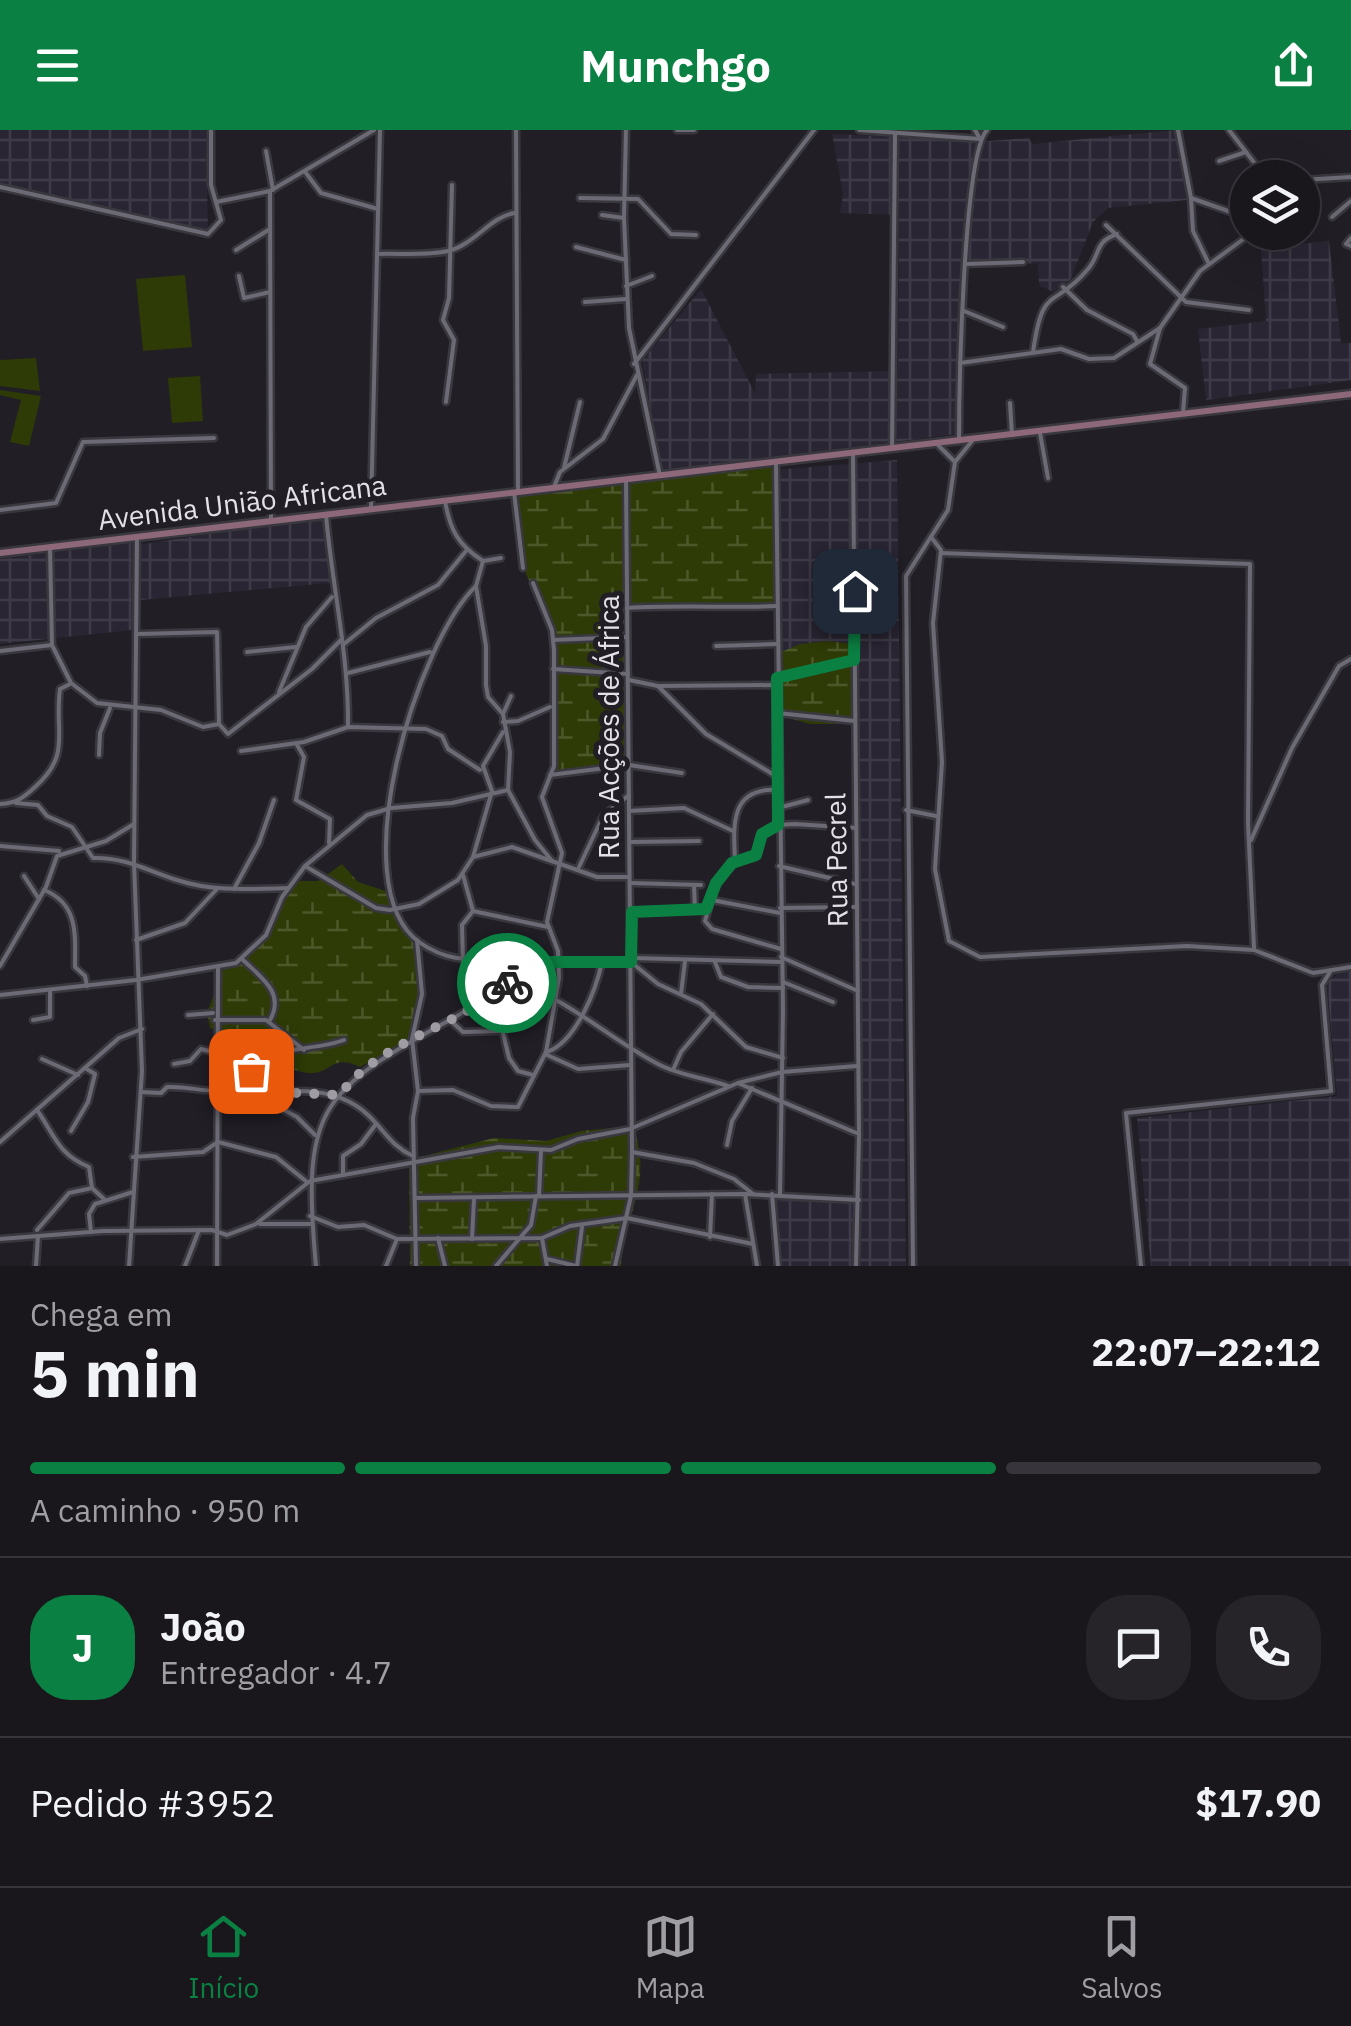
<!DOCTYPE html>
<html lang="pt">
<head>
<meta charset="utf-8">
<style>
  :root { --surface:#19161c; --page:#262329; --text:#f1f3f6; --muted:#9f9fa3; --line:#37353b; --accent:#0b8043 }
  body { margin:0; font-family:"IBM Plex Sans",sans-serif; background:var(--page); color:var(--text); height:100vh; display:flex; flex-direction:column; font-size:38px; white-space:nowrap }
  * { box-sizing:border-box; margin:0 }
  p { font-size:32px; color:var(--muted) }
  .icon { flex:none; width:55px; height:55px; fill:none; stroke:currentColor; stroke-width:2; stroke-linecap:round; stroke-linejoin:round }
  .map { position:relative; height:1136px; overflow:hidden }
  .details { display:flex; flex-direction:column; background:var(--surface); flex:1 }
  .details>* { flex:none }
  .fabs { position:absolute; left:1230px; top:30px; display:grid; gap:20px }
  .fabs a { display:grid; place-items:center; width:90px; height:90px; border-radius:50%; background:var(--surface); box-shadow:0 10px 40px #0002,0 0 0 2px var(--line); font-size:50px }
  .pin { position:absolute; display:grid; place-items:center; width:85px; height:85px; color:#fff; margin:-42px; border-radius:20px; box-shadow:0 5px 15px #0006 }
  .courier { position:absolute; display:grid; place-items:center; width:100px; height:100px; margin:-50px; border:8px solid #0b8043; border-radius:50%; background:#fff; color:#222; box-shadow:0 2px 12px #0007 }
  .headline em { font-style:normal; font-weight:700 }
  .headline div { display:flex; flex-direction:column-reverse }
  .headline { display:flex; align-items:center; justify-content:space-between; height:170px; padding:0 30px }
  h1 { font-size:65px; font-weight:700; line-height:75px }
  .bar { display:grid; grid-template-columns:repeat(4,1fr); gap:15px 10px; align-content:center; height:120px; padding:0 30px }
  .bar i { height:12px; border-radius:8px; background:var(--line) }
  .bar .current { background:var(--accent) }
  .bar p { grid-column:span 4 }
  .line { display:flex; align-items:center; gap:25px; padding:0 30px; border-top:2px solid var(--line) }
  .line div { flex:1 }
  .round { display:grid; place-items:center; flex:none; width:105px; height:105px; border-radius:40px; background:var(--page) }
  header { display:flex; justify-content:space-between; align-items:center; height:130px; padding:0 30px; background:var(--accent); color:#fff; font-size:45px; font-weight:700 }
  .tabs { display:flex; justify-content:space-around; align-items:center; height:140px; border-top:2px solid var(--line); background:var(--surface); font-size:28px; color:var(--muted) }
  .tabs a { display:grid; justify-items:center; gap:5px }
  .tabs .current { color:var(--accent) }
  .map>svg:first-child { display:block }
  .industrial { fill:url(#industrial-grid) }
  .wetland { fill:url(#wetland-marsh) }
  .garden { fill:#2e3b06 }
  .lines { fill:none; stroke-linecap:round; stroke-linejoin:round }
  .minor-casing { stroke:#3a383f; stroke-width:9 }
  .secondary-casing { stroke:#3a383f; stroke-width:11 }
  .minor { stroke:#6c6a74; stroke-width:4 }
  .secondary { stroke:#8c6879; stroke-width:6 }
  .done { stroke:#9f9da3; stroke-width:10; stroke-dasharray:0 18 }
  .route { stroke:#0b8043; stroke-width:12 }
  .labels { text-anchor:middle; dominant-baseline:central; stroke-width:10; stroke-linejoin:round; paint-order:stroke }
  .street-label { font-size:28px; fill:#e3e1e7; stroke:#211e26 }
</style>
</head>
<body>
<header><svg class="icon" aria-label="menu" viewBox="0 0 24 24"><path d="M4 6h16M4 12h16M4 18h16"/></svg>Munchgo<svg class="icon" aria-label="share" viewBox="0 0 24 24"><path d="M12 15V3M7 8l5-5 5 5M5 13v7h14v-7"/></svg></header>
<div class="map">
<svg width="1351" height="1136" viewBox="0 0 1351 1136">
  <defs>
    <pattern id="industrial-grid" width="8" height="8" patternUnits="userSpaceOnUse" patternTransform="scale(2.5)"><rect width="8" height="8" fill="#292533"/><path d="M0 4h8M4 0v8" fill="none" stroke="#3e3a47"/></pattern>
    <pattern id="wetland-marsh" width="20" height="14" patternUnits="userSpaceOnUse" patternTransform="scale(2.5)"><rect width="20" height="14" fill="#2e3b06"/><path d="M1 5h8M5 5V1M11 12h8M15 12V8" fill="none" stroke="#4c572a"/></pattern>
  </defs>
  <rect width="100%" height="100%" fill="#211e26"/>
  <g class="industrial">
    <polygon points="0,0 206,0 208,103 0,55"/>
    <polygon points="1176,0 1187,70 1108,78 1093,92 1071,149 1053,162 1039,155 1038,133 965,138 957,304 662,341 642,231 701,159 755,263 756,244 898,241 899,85 840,83 843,64 832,4 989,11 1029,8 1032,14"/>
    <polygon points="1329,111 1341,213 1351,213 1351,250 1206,270 1198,199 1266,191 1261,118"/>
    <polygon points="897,330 906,1136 780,1136 774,1071 861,1067 858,524 783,526 781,439 558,463 531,367 664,349"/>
    <polygon points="324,386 330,453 140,470 138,415"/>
    <polygon points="132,413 132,500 0,514 0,429"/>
    <polygon points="1351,841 1351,1136 1151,1136 1137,988 1337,966 1327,853 1338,843"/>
  </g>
  <g class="wetland">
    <polygon points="774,337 779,473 769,480 629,476 627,638 583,645 552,644 551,501 524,439 515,366"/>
    <polygon points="828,511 853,514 854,594 810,594 775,584 779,523 800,514"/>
    <path d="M342 734 358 752 389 762C391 781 406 793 414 810 427 841 420 879 408 910L360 937C331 923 332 944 309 943 290 942 274 927 256 922L252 911 210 898 207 883 223 840C272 823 266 784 297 751H318Z"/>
    <path d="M621 997 634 1000C653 1051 624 1088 621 1136H410L409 1037 416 1028 494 1008 546 1011 581 1001Z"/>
  </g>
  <g class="garden">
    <polygon points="185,145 192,217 143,221 136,149"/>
    <polygon points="36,228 40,261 0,256 0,230"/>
    <polygon points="200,246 203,291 172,293 168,248"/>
    <polygon points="0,260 41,266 29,316 10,312 21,270 0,265"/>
  </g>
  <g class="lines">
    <defs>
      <g id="minor">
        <polyline points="516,0 518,361"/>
        <polyline points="626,0 624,88 629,198 660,346"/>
        <polyline points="677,0 694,0"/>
        <polyline points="859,0 980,9"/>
        <polyline points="975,0 980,9"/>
        <polyline points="1178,0 1191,68 1248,88"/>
        <polyline points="1229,0 1266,48"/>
        <polyline points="266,21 273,60"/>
        <polyline points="1219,31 1246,22"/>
        <polyline points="306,43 321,63 378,79"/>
        <polyline points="1302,50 1351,47"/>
        <polyline points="0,57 208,104 221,90 211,55 211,0"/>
        <polyline points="270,61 271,390"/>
        <polyline points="580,68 638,69 671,104 696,105"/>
        <polyline points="1191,68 1193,101 1209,134"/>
        <polyline points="216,72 270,61 374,0"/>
        <polyline points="602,85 624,88"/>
        <polyline points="1332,87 1351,71"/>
        <polyline points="1106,95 1186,172 1249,180"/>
        <polyline points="1302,97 1310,95"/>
        <polyline points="1264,102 1279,102"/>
        <polyline points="1351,108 1346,114 1351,116"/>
        <polyline points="576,117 626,130"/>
        <polyline points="236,120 270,99"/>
        <path d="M377 124C399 123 426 126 448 121 474 115 491 86 515 83"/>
        <polyline points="967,134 1023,132"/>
        <polyline points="239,146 244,168 270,162"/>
        <polyline points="626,156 652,146"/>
        <polyline points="1063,157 1087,180 1133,204 1137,211"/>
        <polyline points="585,172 626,169"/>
        <polyline points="964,181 1003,197"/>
        <polyline points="1160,198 1150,234 1185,258 1183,283"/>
        <path d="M1033 222C1043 152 1053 181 1088 139 1101 124 1094 112 1117 104"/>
        <polyline points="960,233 1061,219 1089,229 1114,228 1160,198 1200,141 1253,102"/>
        <polyline points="634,234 814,0"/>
        <polyline points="446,272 454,210 443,190 449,168 452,55"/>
        <polyline points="1010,273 1012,305"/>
        <polyline points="1040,303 1048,348"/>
        <path d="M959 311C959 265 963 25 987 0"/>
        <polyline points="937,314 955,332"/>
        <polyline points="892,319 895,4"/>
        <polyline points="853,324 859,1004 856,1136"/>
        <polyline points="776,333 783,880 780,1064"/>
        <polyline points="564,338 580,272"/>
        <polyline points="554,357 560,342 603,309 637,245"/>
        <polyline points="514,362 523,438"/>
        <path d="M445 371C450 400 458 415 483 431L501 428"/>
        <polyline points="371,379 380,0"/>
        <polyline points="0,380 56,373 83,312 214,308"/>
        <path d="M326 385C332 456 349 525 348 597"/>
        <polyline points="931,407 941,420 933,493 942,632 935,739 949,811 980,827 1187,816 1254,820 1313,843 1351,837"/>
        <polyline points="941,423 1250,434 1248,693 1254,818"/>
        <polyline points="483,431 476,456 486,516 486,555 488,567 503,584"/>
        <path d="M476 456C418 511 341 755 419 812 464 844 496 819 544 832"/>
        <path d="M627 478C679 475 726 478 777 476"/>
        <polyline points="137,504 217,502 219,594 228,604 312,539 342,509"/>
        <polyline points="553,510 627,507"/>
        <polyline points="344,514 376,488 438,455 466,421"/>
        <polyline points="52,515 71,553 97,573 161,580 203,597 219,594"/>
        <polyline points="716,516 776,514"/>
        <polyline points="0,521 52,515 50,417"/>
        <polyline points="247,522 296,517"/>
        <polyline points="553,539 628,544"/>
        <polyline points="348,543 430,522"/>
        <polyline points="777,548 854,530"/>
        <polyline points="629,550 658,556 777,555"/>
        <polyline points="658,556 706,604 776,646"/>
        <polyline points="279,562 306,497 332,467"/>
        <polyline points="511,566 503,584 510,622 508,660 535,710 552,731"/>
        <polyline points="777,583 855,591"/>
        <polyline points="503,592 518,591 550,577"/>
        <polyline points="296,613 304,627 296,670 330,689 329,713"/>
        <polyline points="241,621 304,612 348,597 426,599 442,606 448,619 480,640"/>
        <polyline points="99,625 100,603 110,578"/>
        <polyline points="550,645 629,635 682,643"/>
        <path d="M778 660C731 657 733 693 735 729L716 753 705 791 712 799 781 819"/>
        <path d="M16 673 38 675 47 686 72 697 93 728C125 727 148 741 177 750 213 762 251 759 288 758"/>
        <path d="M0 674C17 673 23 668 35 657 72 624 54 603 60 559L70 554"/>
        <polyline points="778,678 808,670"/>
        <polyline points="906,680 936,686"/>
        <polyline points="629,681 684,678 733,701"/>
        <polyline points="1251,710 1292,618 1339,536 1351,529"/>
        <polyline points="631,712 699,711"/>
        <polyline points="0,716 59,721"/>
        <polyline points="473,727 512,717 597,747 629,747"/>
        <polyline points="735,732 756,725 762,705 778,695 795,694 856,698"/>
        <polyline points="305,736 376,778 390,780 419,774 458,750 473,727 492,661 483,636 503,602"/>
        <polyline points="779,736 855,754"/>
        <polyline points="579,737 603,686 629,665"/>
        <polyline points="463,745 473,781 548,797"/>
        <polyline points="24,746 39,769"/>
        <polyline points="630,753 701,755"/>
        <polyline points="694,755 695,780"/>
        <polyline points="234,759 259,713 274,670"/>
        <path d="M44 760C79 774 75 805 75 837L85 846 87 856"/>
        <polyline points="712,770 780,783"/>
        <polyline points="780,778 855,777"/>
        <polyline points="633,781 705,779"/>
        <polyline points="136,810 185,793 217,759"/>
        <polyline points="781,827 858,861"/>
        <polyline points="632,828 782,832"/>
        <path d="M242 829C259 846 286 862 270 890"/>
        <polyline points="463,831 462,795 473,781"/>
        <polyline points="715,832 721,847 748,857 783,858"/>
        <polyline points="0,836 46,757 57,726 106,711 134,694"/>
        <polyline points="783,852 833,872"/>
        <polyline points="520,855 544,832 631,832 658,854 701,874 746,917 783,928"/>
        <polyline points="493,861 509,928 518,941 533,945"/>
        <polyline points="681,864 685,831"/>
        <polyline points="0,865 136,850 236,833 266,805 282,767 305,736 367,685 391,678 452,673 508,660"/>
        <polyline points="188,885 213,883"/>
        <polyline points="33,890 50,887 50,860"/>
        <polyline points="215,890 266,890 304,920"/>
        <polyline points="450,890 463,902 499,901"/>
        <path d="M547 922C576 912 596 860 602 832"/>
        <polyline points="545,924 578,939 630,935"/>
        <polyline points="42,929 78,945"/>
        <polyline points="174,934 190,931 201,919 216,923"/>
        <polyline points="673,940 681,922 713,884"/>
        <polyline points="740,954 859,1004"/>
        <polyline points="418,961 453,960 491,976 518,977 546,922 559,848 558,821 547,792 562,723 542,667 554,636 554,520 552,500 533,453"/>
        <path d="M141 962 161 963 167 957C186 956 199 961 218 961"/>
        <path d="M219 969C267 963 330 948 368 985 385 1001 391 1016 413 1026"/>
        <path d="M37 980C55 1006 58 1024 89 1037L92 1058 105 1070"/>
        <polyline points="71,1001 88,972 95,944 85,938"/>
        <path d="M315 1005 297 987 277 976 251 937C268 916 316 921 344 910"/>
        <polyline points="0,1012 119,908 142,899"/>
        <polyline points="727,1015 732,991 752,958"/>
        <polyline points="632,1022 694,1033 734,1049 753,1064"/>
        <polyline points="133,1027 203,1022 218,1012 276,1027 307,1052"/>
        <polyline points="343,1044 343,1026 361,1014 376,994"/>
        <polyline points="745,1064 757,1136"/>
        <polyline points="772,1064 778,1136"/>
        <polyline points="539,1066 541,1021"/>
        <polyline points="415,1068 745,1064 859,1070"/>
        <polyline points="310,1086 338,1097 364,1095 397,1109 542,1108 570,1096 627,1088 753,1114"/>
        <polyline points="260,1094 310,1094"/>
        <polyline points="37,1100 69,1063 92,1058"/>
        <polyline points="91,1102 89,1084 95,1074 133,1062"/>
        <polyline points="710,1107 712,1064"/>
        <polyline points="438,1108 445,1136"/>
        <polyline points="542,1108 547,1136"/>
        <polyline points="0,1109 103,1101 212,1100 227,1105 256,1094 310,1051 499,1017 551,1020 578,1009 630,999 738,953 782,942 857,936"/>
        <polyline points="472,1109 474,1069"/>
        <polyline points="547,1129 576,1136"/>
        <polyline points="36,1136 38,1106"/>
        <polyline points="129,1136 142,941 134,733 137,407"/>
        <polyline points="185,1136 199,1100"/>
        <polyline points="217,1136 218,838"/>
        <path d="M316 1136C301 975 320 961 457 886 472 878 499 849 515 853 564 865 616 914 662 936 683 946 706 948 728 956"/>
        <polyline points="386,1136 397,1109"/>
        <polyline points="416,1136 413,988 418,961 412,909 422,864 417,810"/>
        <polyline points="496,1136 531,1095 536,1066"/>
        <polyline points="577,1136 582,1097"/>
        <polyline points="615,1136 631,1066 632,1022 626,350"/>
        <polyline points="913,1136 906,446 948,380 955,332 972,311"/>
        <polyline points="1141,1136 1126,983 1331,961 1322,855 1330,842"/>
      </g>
      <polyline id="secondary" points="0,423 1351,264"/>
    </defs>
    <use href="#minor" class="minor-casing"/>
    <use href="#secondary" class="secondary-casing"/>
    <use href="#minor" class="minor"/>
    <use href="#secondary" class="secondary"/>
  </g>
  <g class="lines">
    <path class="done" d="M251 941 272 962 340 965C371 922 425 905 469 880 483 872 493 860 507 853"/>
    <polyline class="route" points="507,853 520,855 544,832 631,832 632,782 706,779 716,753 732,733 756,725 762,704 778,695 777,548 854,530 855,461"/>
  </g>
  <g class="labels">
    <g class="street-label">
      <text transform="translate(242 372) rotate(-7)">Avenida União Africana</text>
      <text transform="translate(608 597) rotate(-90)">Rua Acções de África</text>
      <text transform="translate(836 730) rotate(-91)">Rua Pecrel</text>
    </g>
  </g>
</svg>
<div class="fabs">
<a><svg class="icon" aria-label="layers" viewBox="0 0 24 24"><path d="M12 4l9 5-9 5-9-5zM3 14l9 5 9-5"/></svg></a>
</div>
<div class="pin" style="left:251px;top:941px;background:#ea580c"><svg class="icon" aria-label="bag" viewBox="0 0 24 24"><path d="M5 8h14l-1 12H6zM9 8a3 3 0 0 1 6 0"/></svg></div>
<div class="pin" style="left:855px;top:461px;background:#1f2937"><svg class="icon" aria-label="home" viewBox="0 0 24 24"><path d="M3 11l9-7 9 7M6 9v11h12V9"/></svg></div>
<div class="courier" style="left:507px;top:853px"><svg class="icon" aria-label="bike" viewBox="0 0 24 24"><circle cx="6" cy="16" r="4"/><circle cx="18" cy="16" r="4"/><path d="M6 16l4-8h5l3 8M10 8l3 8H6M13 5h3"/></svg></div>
</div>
<section class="details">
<div class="headline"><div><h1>5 min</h1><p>Chega em</p></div><em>22:07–22:12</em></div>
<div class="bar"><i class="current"></i><i class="current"></i><i class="current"></i><i></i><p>A caminho · 950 m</p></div>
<div class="line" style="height:180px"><b class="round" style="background:var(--accent);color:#fff">J</b><div><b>João</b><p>Entregador · 4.7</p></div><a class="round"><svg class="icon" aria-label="chat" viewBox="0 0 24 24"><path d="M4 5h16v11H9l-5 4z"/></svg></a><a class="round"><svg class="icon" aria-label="phone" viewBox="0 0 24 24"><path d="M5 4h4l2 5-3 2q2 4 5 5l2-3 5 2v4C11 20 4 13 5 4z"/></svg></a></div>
<div class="line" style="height:130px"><div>Pedido #3952</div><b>$17.90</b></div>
</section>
<nav class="tabs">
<a class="current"><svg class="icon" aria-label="home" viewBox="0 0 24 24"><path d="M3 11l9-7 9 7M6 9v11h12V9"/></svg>Início</a>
<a><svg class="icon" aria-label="map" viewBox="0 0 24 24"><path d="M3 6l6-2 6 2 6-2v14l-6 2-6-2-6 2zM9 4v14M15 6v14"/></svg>Mapa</a>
<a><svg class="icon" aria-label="saved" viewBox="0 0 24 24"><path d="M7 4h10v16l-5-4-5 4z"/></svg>Salvos</a>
</nav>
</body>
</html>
